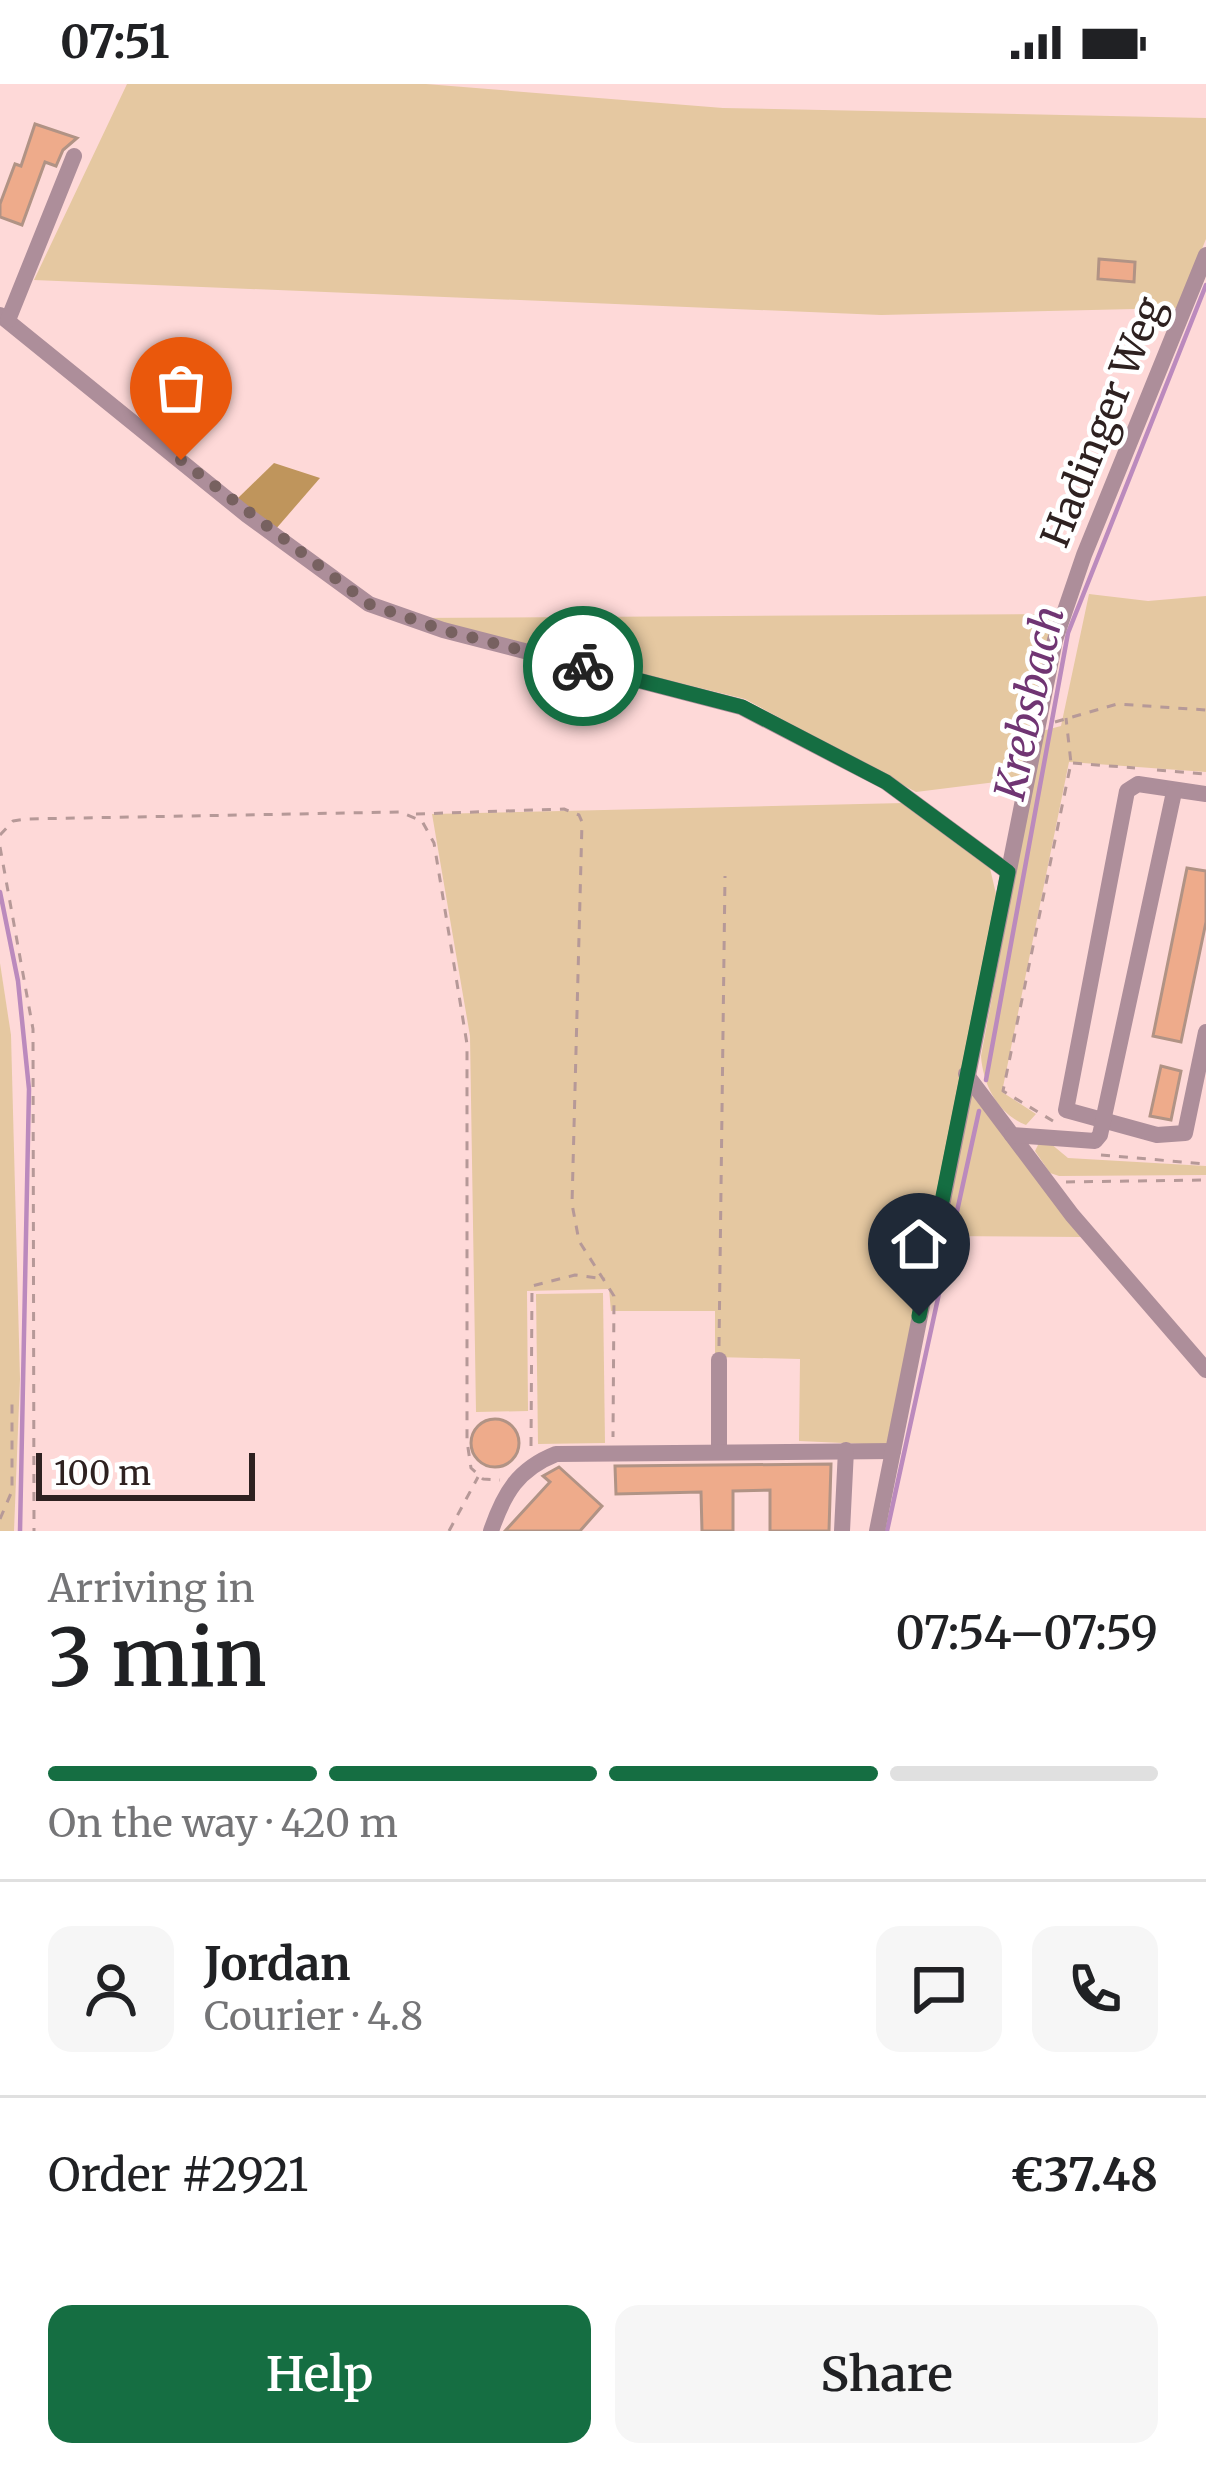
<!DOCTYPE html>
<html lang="en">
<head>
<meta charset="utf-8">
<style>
  :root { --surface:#fff; --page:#f6f6f6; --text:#202124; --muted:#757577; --line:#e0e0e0; --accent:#156e42 }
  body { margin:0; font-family:Merriweather,serif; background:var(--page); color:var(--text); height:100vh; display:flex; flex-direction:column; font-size:45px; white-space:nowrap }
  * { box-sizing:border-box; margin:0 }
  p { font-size:39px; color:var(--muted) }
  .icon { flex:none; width:66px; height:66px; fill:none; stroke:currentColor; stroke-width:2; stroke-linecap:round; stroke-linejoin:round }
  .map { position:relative; height:1447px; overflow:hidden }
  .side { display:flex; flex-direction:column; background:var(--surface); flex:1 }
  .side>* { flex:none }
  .scale { position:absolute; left:36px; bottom:30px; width:219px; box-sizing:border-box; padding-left:12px; border:6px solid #2e2120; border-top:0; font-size:33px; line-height:42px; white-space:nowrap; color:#2e2120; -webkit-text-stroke:9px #fff; paint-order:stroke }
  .pin { position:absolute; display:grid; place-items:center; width:102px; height:102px; color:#fff; margin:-123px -51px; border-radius:50% 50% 50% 0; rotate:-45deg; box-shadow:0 0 12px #0007 }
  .pin .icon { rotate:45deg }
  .courier { position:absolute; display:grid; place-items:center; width:120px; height:120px; margin:-60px; border:9px solid #156e42; border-radius:50%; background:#fff; color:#222; box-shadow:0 3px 15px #0007 }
  .summary em { font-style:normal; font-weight:600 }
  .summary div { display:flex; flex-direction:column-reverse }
  .summary { display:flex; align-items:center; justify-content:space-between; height:204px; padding:0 48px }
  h1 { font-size:78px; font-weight:600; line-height:90px }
  .bar { display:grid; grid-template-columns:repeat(4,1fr); gap:18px 12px; align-content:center; height:144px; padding:0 48px }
  .bar i { height:15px; border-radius:9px; background:var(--line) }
  .bar .selected { background:var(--accent) }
  .bar p { grid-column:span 4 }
  .line { display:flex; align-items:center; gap:30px; padding:0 48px; border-top:3px solid var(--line) }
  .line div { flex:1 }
  .round { display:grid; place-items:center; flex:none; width:126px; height:126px; border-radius:24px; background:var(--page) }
  .button { display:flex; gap:24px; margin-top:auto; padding:24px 48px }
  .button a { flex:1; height:138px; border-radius:24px; background:var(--accent); color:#fff; font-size:48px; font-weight:600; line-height:138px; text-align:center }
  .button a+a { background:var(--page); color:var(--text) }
  .status { display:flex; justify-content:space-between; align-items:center; height:84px; padding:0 60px; background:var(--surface); direction:ltr }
  .status svg { height:33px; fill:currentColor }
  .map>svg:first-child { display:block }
  .green { fill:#e5c8a1 }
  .forest { fill:#bf955c }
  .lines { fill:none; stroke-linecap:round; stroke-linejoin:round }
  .stream { stroke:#bb8abd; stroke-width:4.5 }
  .building { fill:#eeab8b; stroke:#b19385; stroke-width:3 }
  .path { stroke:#b69998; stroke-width:3; stroke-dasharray:9 9; stroke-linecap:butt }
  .minor { stroke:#ad8e9a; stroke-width:16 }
  .done { stroke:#776160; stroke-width:12; stroke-dasharray:0 21.6 }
  .route { stroke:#156e42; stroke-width:15 }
  .labels { text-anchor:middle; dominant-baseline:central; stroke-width:9; stroke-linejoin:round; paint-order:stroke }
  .street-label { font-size:39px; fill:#2e2120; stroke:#fff }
  .water-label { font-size:42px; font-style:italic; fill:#703573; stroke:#fff }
</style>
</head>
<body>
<div class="status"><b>07:51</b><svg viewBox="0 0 49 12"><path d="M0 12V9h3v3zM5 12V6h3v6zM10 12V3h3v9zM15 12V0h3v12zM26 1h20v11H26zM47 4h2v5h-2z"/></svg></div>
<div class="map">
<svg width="1206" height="1447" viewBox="0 0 1206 1447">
  <rect width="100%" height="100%" fill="#fed9d8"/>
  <g class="green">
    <polygon points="127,0 426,0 723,24 1206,34 1206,155 1178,224 881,231 34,196"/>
    <path d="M1089 510 1148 517 1206 512V688L1069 678 1002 1008 1036 1030 1026 1041C998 1030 983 1001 981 972L1042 647 1061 642Z"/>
    <polygon points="1053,530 1019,695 916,708 745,615 413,534"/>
    <polygon points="904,719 989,780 996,810 887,1361 799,1357 800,1275 715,1273 715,1227 611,1227 609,1205 527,1207 528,1327 476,1328 470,952 432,730"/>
    <polygon points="0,879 11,951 20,1295 14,1447 0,1447"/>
    <polygon points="969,1006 1081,1153 940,1152"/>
    <polygon points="1039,1059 1050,1059 1068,1074 1206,1082 1206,1091 1059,1092 1050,1089 1035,1067"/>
    <polygon points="603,1209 605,1359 538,1360 536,1210"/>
  </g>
  <polygon class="forest" points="274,379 320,394 275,446 237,415"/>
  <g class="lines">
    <g class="stream">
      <polyline points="0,808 18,897 29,1005 20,1447"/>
      <polyline points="986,996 1068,549 1206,201"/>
      <polyline points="887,1447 979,1027"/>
    </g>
  </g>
  <g class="building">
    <polygon points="35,40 77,54 63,66 56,82 45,78 22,141 0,133 0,120 15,80 21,82"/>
    <polygon points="1099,175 1135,178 1134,198 1098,195"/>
    <polygon points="1187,784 1206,787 1206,838 1181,958 1153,952"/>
    <polygon points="1161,982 1181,987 1171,1036 1150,1032"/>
    <circle cx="495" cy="1359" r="24"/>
    <polygon points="831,1380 829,1447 770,1447 770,1406 733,1407 733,1447 702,1447 701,1408 616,1410 615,1382"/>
    <polygon points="559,1383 602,1422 580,1447 505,1447 550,1398 543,1392"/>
  </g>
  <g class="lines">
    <g class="path">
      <polyline points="1055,638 1117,620 1206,626"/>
      <polyline points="1073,679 1135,684"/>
      <polyline points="1157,686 1206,690"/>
      <polyline points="416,730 564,725 579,731 582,738 572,1120 579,1157 614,1212 613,1353"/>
      <polyline points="0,751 13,737 26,735 400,728 422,737 434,759 467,960 467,1357 471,1384 483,1395 500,1396"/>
      <polyline points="0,763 33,945 34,1447"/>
      <polyline points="1053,1037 1003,1007 1071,679 1066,634"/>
      <polyline points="1101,1071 1206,1080"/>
      <polyline points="1066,1098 1206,1096"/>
      <polyline points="719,1262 725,792"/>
      <polyline points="531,1362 532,1202 575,1191 605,1195"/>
      <polyline points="0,1435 12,1407 12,1316"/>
      <polyline points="449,1447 478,1393"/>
    </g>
    <g class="minor">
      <polyline points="0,231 247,431 369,520 443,546 741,623 886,698 1008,788"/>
      <polyline points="8,236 74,72"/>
      <polyline points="1206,710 1138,700 1127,707 1066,1026 1157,1051 1185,1049 1206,948"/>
      <polyline points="966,990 1072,1131 1206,1286"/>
      <polyline points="1012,1051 1095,1057 1100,1051 1174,708"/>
      <polyline points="719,1276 719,1366"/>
      <path d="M491 1447C504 1409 518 1385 556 1370L893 1367"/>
      <polyline points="842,1447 846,1366"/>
      <polyline points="877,1447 1055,556 1084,471 1206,171"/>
    </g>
  </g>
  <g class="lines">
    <polyline class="done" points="181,376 369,520 443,546 583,582"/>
    <polyline class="route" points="583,582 742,623 886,698 1008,788 919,1232"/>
  </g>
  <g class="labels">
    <g class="street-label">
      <text transform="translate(1103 338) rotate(-68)">Hadinger Weg</text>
    </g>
    <g class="water-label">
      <text transform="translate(1029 619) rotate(-78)">Krebsbach</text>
    </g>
  </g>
</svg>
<div class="scale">100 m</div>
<div class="pin" style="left:181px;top:376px;background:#ea580c"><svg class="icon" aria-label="bag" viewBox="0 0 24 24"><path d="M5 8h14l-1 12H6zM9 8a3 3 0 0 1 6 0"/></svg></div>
<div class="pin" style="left:919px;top:1232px;background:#1f2937"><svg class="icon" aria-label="home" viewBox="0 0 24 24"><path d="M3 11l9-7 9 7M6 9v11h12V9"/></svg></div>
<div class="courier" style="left:583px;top:582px"><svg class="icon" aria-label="bike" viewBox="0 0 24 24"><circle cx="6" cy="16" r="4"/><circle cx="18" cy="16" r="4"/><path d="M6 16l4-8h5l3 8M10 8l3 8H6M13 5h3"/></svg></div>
</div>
<section class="side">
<div class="summary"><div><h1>3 min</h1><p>Arriving in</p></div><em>07:54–07:59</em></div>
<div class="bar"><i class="selected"></i><i class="selected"></i><i class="selected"></i><i></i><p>On the way · 420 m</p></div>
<div class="line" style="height:216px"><a class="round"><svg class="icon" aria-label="person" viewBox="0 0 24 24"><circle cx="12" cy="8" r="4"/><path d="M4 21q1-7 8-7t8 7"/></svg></a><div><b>Jordan</b><p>Courier · 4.8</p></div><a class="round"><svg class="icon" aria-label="chat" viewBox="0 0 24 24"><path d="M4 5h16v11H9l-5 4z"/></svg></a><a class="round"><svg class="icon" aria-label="phone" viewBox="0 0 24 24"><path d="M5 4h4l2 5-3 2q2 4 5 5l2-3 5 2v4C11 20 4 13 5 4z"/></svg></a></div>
<div class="line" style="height:156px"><div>Order #2921</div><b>€37.48</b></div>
<div class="button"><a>Help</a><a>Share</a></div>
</section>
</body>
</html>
